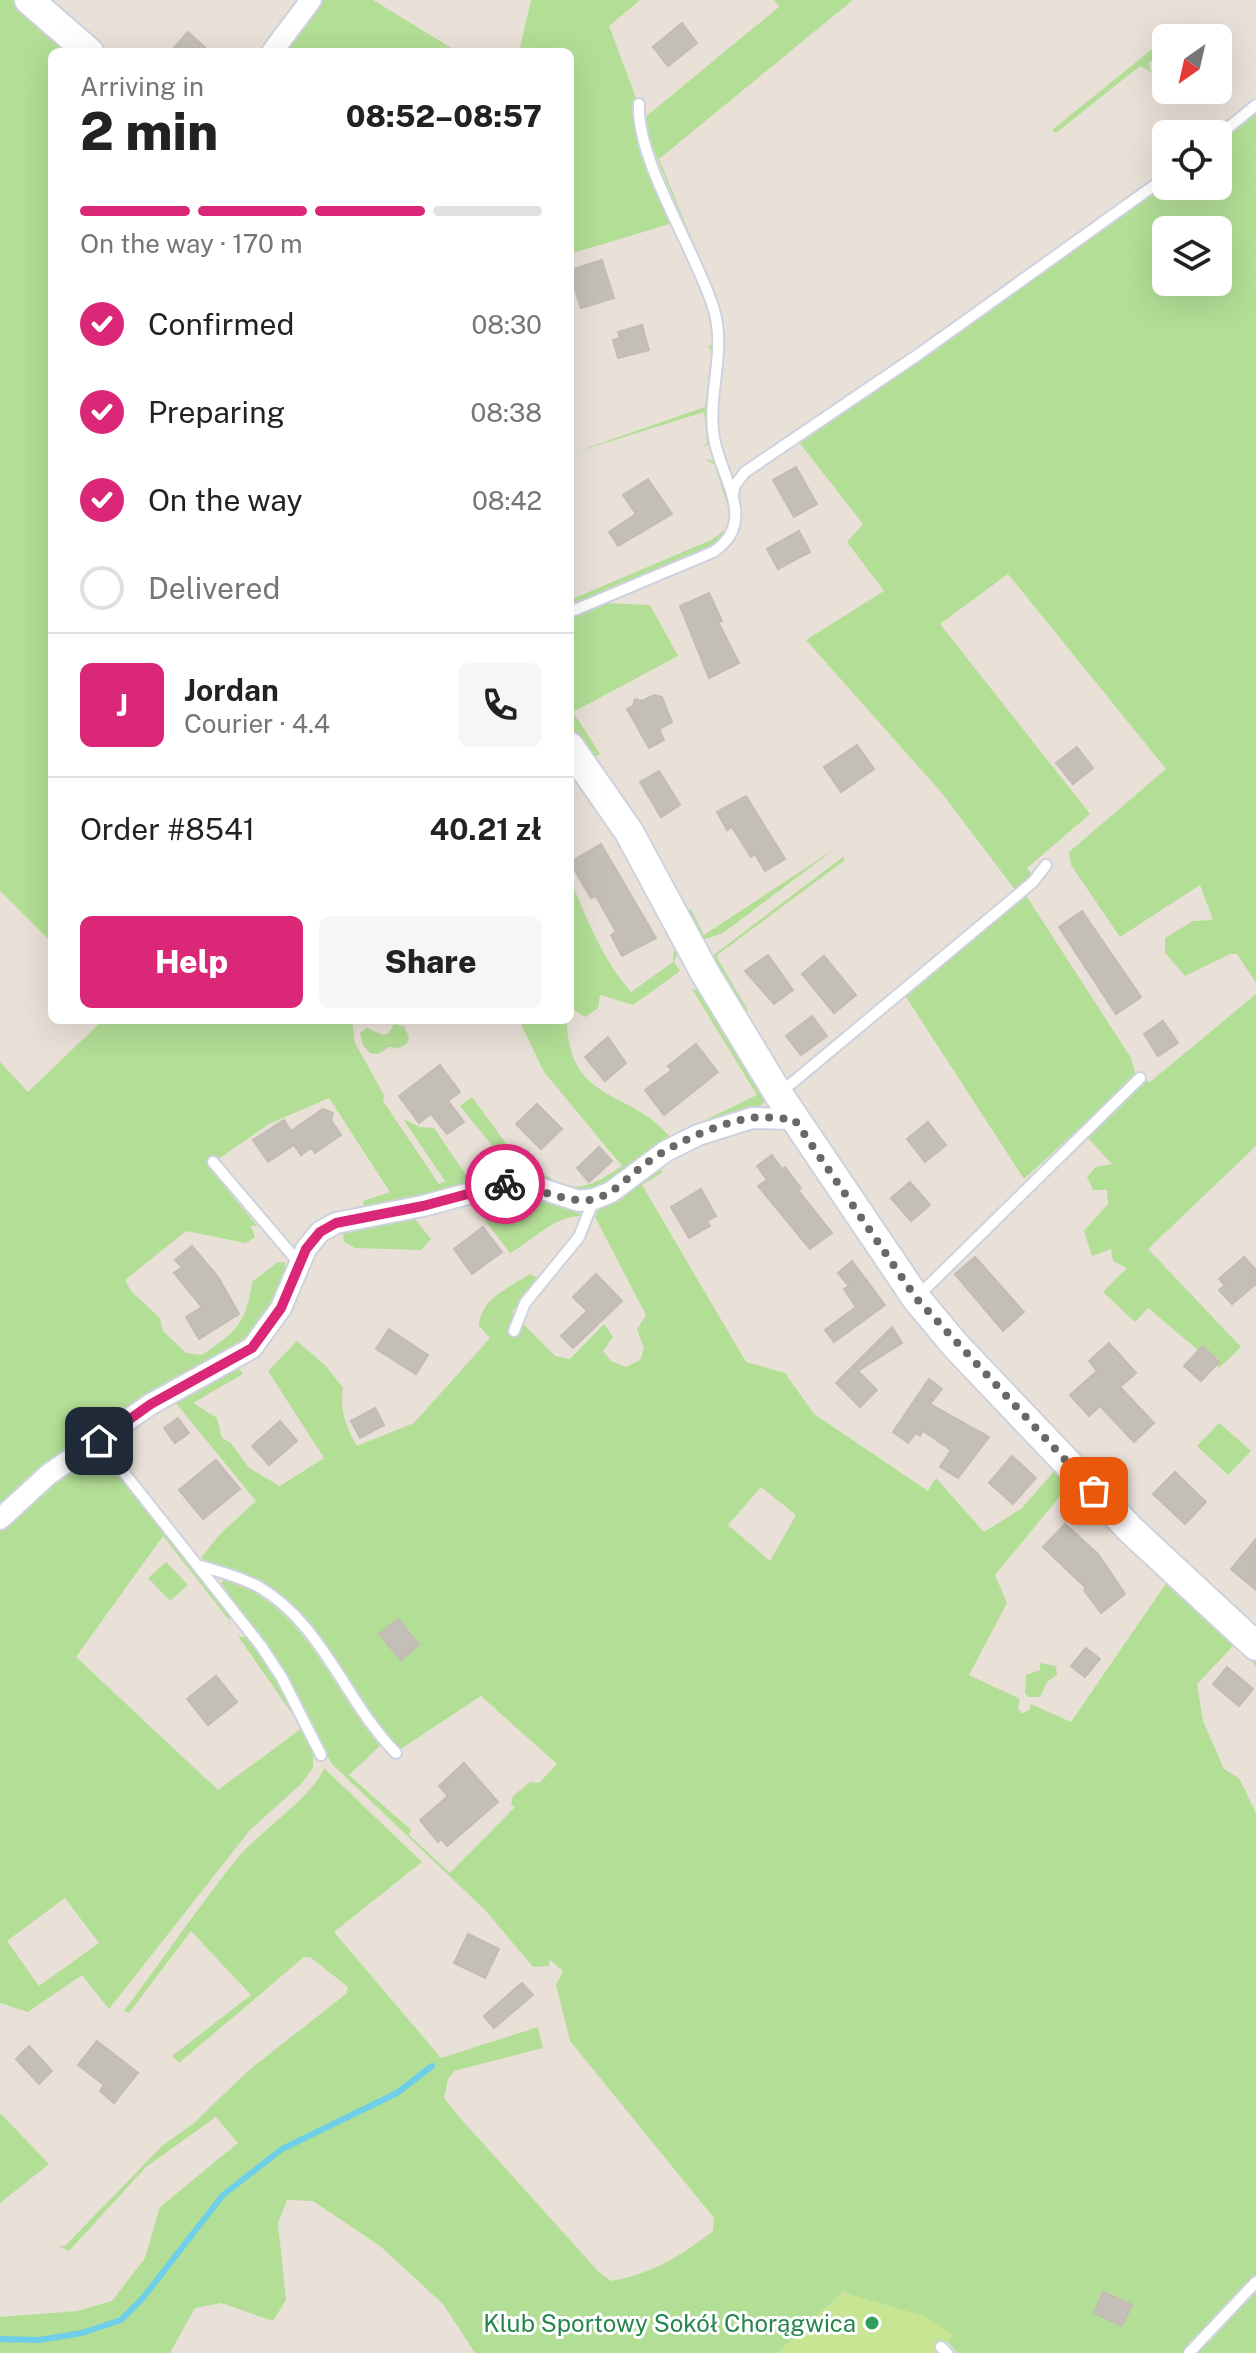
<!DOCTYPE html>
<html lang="en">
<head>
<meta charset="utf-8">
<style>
  :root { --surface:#fff; --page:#f6f6f6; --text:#222; --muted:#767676; --line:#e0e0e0; --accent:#db2777 }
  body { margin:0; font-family:"Public Sans",sans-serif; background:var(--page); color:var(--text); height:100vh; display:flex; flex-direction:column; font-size:30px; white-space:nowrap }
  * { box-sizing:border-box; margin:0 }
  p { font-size:26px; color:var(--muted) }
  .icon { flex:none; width:44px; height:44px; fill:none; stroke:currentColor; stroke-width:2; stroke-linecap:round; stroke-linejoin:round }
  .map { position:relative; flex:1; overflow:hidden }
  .drawer { position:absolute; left:48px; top:48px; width:526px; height:976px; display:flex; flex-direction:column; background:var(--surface); border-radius:12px; box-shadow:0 8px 32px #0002 }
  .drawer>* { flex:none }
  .needle { width:52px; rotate:214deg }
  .buttons { position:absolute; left:1152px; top:24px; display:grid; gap:16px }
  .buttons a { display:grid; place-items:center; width:80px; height:80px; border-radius:12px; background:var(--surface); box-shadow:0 8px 32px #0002; font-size:40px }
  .pin { position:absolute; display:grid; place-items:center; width:68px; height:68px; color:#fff; margin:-34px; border-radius:16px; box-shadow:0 4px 12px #0006 }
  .courier { position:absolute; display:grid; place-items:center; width:80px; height:80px; margin:-40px; border:6px solid #db2777; border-radius:50%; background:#fff; color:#222; box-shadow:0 2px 10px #0007 }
  .headline em { font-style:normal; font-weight:800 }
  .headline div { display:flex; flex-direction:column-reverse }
  .headline { display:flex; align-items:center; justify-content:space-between; height:136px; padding:0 32px }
  h1 { font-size:52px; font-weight:800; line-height:60px }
  .bar { display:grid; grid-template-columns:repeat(4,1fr); gap:12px 8px; align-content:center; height:96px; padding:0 32px }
  .bar i { height:10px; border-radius:6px; background:var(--line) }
  .bar .active { background:var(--accent) }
  .bar p { grid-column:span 4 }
  .line { display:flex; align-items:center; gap:20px; padding:0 32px; border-top:2px solid var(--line) }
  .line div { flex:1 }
  .round { display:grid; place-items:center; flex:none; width:84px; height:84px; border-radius:12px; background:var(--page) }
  ol { padding:0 32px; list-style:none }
  li { display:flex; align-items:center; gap:24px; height:88px }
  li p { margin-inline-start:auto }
  li .icon { padding:8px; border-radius:50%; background:var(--accent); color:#fff; stroke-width:4 }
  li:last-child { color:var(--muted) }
  li i { width:44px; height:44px; border:4px solid var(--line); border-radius:50% }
  .action { display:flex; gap:16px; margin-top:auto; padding:16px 32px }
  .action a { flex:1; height:92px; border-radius:12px; background:var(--accent); color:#fff; font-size:32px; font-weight:800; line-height:92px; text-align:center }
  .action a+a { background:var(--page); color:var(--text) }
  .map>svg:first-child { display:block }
  .green { fill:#b3de96; fill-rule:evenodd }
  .pitch { fill:#c7e592 }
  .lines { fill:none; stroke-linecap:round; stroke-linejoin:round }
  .stream { stroke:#6ecfe8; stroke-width:6 }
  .building { fill:#c4beb8; stroke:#c4bcb2; stroke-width:2 }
  .lane-casing { stroke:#ced2df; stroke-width:14 }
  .street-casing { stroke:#ced2df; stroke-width:24 }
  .secondary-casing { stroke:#ced2df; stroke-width:32 }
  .lane { stroke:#fff; stroke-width:10 }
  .street { stroke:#fff; stroke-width:20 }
  .secondary { stroke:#fff; stroke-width:28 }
  .done { stroke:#6a6764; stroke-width:8; stroke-dasharray:0 14.4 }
  .route { stroke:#db2777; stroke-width:10 }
  .leisure-dot { fill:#2e9e5b; stroke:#fff; stroke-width:3 }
  .labels { text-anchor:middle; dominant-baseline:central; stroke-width:6; stroke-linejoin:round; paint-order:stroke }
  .leisure-label { font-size:24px; fill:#27864d; stroke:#fff; text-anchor:end }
</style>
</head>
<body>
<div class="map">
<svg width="1256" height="2353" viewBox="0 0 1256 2353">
  <rect width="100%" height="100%" fill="#e9e1d8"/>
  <g class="green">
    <polygon points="0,0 15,0 75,52 52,52 52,943 0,891"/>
    <polygon points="316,0 373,0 458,52 278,52"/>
    <polygon points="531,0 640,0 609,26 636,98 634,126 642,151 709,306 716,340 711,443 701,448 707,443 704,412 570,454 705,407 712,353 708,346 713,344 706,301 673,223 570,254 570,52 519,52"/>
    <path d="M774 0H853L659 159 721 310 724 361C721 275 666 201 644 118L779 7Z"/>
    <polygon points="1166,38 1166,46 1149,63 1151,72 1140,66 1056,133 1052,130"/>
    <path d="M1256 111V983L1237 954H1230L1185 976 1165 953V938L1193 921 1213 920 1200 885 1120 937 1071 865 1069 852 1166 769 1008 574 940 624 1090 814 1027 868 1033 876 1016 891 941 792 806 640 884 591 847 542 863 524 798 441 870 393 1166 181V186H1218V141ZM1166 230H1218V282H1166Z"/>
    <path d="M704 459 716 461C726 487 742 517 721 541L570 606V600L711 540 729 527 730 513 714 464Z"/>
    <polygon points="603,603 650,605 678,656 573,712 600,754 589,760 570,732 570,617"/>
    <polygon points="836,848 723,933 697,942 683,917 691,909 704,935"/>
    <polygon points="843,857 845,860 716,956 748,1010 744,1012 707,960"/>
    <path d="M634 863 680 947 674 962 680 971 633 1005 600 995 598 1008 585 1017 570 1008V879C587 919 602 959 631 992L673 962 674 948Z"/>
    <polygon points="1027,897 1131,1058 1136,1076 1024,1179 906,997 1020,898"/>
    <path d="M692 989 700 991 767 1099 762 1105 672 1141 594 1192 577 1193 539 1178 536 1168C571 1197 588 1189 622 1166L544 1072 519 1020H567C568 1104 631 1089 670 1137L757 1095Z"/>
    <polygon points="1256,994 1256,1146 1148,1249 1241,1347 1219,1368 1148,1308 1135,1322 1103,1292 1127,1268 1113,1261 1111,1249 1092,1256 1084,1231 1108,1204 1107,1190 1093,1190 1087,1177 1096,1167 1112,1164 1086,1136 1145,1080 1150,1082"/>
    <path d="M103 1020H352L355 1043 384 1095 383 1101 439 1184 445 1181 403 1119 420 1127 434 1128 470 1181 468 1185 380 1207H364L363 1201 390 1192 329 1098 269 1124 208 1166 257 1226H251L255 1237 246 1243 186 1231 125 1280 131 1291 160 1318 163 1331 186 1353 202 1355C236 1331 246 1325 252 1282L278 1262 285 1263C289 1288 264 1322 249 1340 179 1382 49 1445 0 1506V1062L28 1092Z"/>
    <polygon points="394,1024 404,1026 409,1037 407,1044 399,1048 389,1047 378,1054 370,1053 363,1045 360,1033 367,1028 383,1035 389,1033"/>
    <polygon points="472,1097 510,1149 499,1154 460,1106"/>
    <path d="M655 1166 663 1172 642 1185 746 1362 785 1373 814 1414 928 1491 936 1478 984 1532 1021 1509 1056 1469 1070 1484 995 1575 1007 1603 969 1675 1020 1699 1018 1708 1022 1714 1030 1709 1031 1704 1071 1722 1169 1579 1256 1655V1666L1234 1645 1197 1684 1203 1721 1224 1769 1239 1778 1256 1813V2353H957L947 2341 953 2336 843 2292 777 2353H475L443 2304 380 2246 313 2201 287 2200 278 2223 286 2300 273 2321 221 2303 195 2308 170 2353H0V2317L77 2311 112 2301 145 2258 160 2207 238 2143 216 2117 146 2167 69 2251 59 2246H65L162 2146 194 2123 249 2070 346 1994 348 1987 310 1957H304L179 2063 172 2056 251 1995 191 1931 129 2013 124 2011C161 1962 196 1910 235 1861 257 1833 313 1797 324 1768L422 1862 334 1932 441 2058 538 2027 543 2048 454 2071 448 2079 444 2098 461 2119 598 2271 611 2281C649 2275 683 2255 713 2231L714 2218 570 2041 556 1985 563 1971 550 1960 549 1966 533 1967 485 1910 332 1764 268 1649 221 1583 224 1579C306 1605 329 1686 380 1746L349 1775 411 1830 409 1835 450 1873 515 1807 511 1805 513 1796 530 1782 539 1783 557 1764 481 1696 399 1750 370 1718 334 1657 289 1605 201 1558 219 1535 256 1501 174 1401 238 1367 243 1374 193 1403 217 1418 222 1438 231 1443 249 1468 280 1486 324 1458 268 1371 297 1341 325 1365 343 1388C340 1412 345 1425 357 1446L414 1423 490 1338 479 1326C480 1299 510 1287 530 1274L539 1279 512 1312 555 1356 570 1359 604 1324 613 1337 603 1351 611 1361 626 1367 640 1360 644 1349 637 1329 646 1315 595 1217 600 1206ZM761 1487 796 1515 770 1561 728 1525Z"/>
    <path d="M499 1190 578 1205 580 1216C551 1218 535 1239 510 1253L470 1201Z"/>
    <polygon points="414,1218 431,1239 421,1250 355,1248 344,1242 343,1232"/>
    <polygon points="1219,1423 1251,1451 1228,1475 1197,1446"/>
    <path d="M93 1457C139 1480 196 1568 228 1610L230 1624 229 1626V1620L163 1536 76 1657 218 1790 302 1728 238 1636 249 1638 279 1683 313 1750V1768L301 1784 250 1830 109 2009 82 1975 28 2012 0 2003V1529L28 1499 85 1458ZM65 1898 99 1943 39 1986 7 1941Z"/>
    <polygon points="166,1562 188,1585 170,1601 148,1578"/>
    <polygon points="1040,1663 1056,1666 1057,1675 1047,1682 1040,1697 1029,1697 1025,1694 1026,1675 1040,1670"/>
    <polygon points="0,2113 49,2164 0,2203"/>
  </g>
  <polygon class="pitch" points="843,2292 927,2317 953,2335 937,2353 777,2353"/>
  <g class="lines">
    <polyline class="stream" points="0,2339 39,2340 82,2333 121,2320 142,2299 223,2195 282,2149 397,2093 432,2066"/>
  </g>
  <g class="building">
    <polygon points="682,23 697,43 668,66 653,47"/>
    <polygon points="188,32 210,52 170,52"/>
    <polygon points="602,260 614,298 581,308 574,287 570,288 570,270"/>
    <polygon points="642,325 649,350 618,358 613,340 620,338 618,332"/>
    <polygon points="796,467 817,504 794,517 773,480"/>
    <polygon points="648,479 672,514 618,546 609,532 636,514 623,495"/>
    <polygon points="799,531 810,552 778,569 767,549"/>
    <polygon points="709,593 722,621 718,622 739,663 709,678 680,606"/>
    <polygon points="654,695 662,697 672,722 659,729 664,740 649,748 627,709 633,706 635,699 642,701"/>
    <polygon points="857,745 874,769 841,792 824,767"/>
    <polygon points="1077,747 1093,768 1073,784 1056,763"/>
    <polygon points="659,771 680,805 661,817 640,782"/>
    <polygon points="746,796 785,859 765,871 755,854 751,857 732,827 727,830 717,812"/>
    <polygon points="601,844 656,938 622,956 611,935 616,932 596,896 591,898 570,862"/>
    <polygon points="1082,911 1141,997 1116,1014 1059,927"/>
    <polygon points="768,955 793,990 774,1004 745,971"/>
    <polygon points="824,956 856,995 834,1013 802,974"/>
    <polygon points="812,1016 827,1036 801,1055 786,1036"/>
    <polygon points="1163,1021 1178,1043 1158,1056 1144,1034"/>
    <polygon points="608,1037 626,1063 605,1081 585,1057"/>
    <polygon points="696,1044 718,1072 664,1115 645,1090 672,1070 668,1066"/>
    <polygon points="440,1065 460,1092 448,1101 464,1122 447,1134 431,1114 419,1123 399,1096"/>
    <polygon points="537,1104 562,1129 541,1149 516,1124"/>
    <polygon points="323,1109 333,1113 331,1120 341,1135 315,1153 311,1148 301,1155 294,1145 268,1162 253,1140 284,1120 291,1131"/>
    <polygon points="928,1122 946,1145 925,1162 907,1139"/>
    <polygon points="599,1147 612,1161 589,1182 577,1168"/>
    <polygon points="772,1155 782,1169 785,1167 801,1188 798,1190 832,1233 810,1249 758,1186 767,1180 757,1166"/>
    <polygon points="910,1182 930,1205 911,1221 891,1198"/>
    <polygon points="701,1189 716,1216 707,1221 710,1226 689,1238 671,1207"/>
    <polygon points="483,1227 502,1252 472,1274 454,1249"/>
    <polygon points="192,1246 218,1277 239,1314 199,1339 186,1317 202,1307 174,1273 182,1267 175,1260"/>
    <polygon points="975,1257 1024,1312 1003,1331 955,1274"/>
    <polygon points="1244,1257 1256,1270 1256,1284 1232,1304 1219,1290 1225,1285 1219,1279"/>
    <polygon points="852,1261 885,1305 834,1342 825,1330 856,1307 844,1289 849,1286 838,1273"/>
    <polygon points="596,1274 622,1301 573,1348 561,1336 587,1311 573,1297"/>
    <polygon points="892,1327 902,1343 858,1371 877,1390 860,1407 836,1383 853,1366 857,1370 853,1366"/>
    <polygon points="389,1329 428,1355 416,1374 376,1349"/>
    <polygon points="1109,1343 1136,1373 1120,1387 1154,1423 1134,1442 1100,1406 1089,1416 1070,1395 1097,1371 1089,1361"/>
    <polygon points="1203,1346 1219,1362 1201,1381 1184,1366"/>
    <polygon points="929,1379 942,1389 930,1404 989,1437 958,1478 940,1467 951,1450 923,1431 920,1436 916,1433 908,1443 893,1432"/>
    <polygon points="375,1408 384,1425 360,1438 351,1421"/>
    <polygon points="178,1418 189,1433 175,1443 164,1428"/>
    <polygon points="280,1421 297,1441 269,1465 252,1446"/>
    <polygon points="1012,1456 1036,1478 1013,1504 989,1483"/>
    <polygon points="216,1460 240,1489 203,1519 179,1490"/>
    <polygon points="1175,1472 1206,1502 1185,1524 1153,1494"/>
    <polygon points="1065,1524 1098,1554 1125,1594 1101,1613 1084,1590 1086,1588 1043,1547"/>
    <polygon points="1256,1539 1256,1590 1231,1569"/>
    <polygon points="398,1619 419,1645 401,1660 379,1634"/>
    <polygon points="1086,1648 1100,1659 1085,1677 1071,1666"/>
    <polygon points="1227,1667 1253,1689 1239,1706 1213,1684"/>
    <polygon points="216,1676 237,1702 208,1725 187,1699"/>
    <polygon points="464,1763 498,1802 447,1846 441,1839 438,1842 420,1820 448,1796 439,1786"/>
    <polygon points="468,1934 499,1949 485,1978 454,1963"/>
    <polygon points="522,1983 533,1995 494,2028 484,2016"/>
    <polygon points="97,2041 138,2073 114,2103 100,2091 104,2085 78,2065"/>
    <polygon points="29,2046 52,2071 39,2084 16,2059"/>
    <polygon points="1103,2292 1132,2305 1122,2326 1094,2313"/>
  </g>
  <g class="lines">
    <defs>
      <g id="lane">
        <polyline points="1218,136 1256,105"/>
        <polyline points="733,494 735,485 745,472 919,354 1166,177"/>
        <path d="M570 612 713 552C757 523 724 483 715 443 705 399 727 354 714 310 697 252 636 161 639 104"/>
        <polyline points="780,1093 1033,882 1046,865"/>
        <polyline points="213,1162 299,1263"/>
        <polyline points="919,1295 1140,1078"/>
        <polyline points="514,1331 525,1303 579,1237 594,1199"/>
        <polyline points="99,1441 261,1646 282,1678 321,1755"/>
        <path d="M201 1566C220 1572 241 1577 259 1587 323 1624 346 1703 396 1753"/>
        <polyline points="941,2347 947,2353"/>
        <polyline points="1189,2353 1256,2282"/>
      </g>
      <g id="street">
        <polyline points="272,52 311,0"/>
        <polyline points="0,1519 49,1474 151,1404 252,1348 281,1308 306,1249 320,1232 336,1223 423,1206 504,1184 539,1188 579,1201 594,1199 611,1192 666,1151 698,1135 752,1118 794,1119"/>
      </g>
      <g id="secondary">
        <polyline points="29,0 89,52"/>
        <polyline points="570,747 629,832 705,973 779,1095 916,1298 956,1346 1131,1530 1256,1646"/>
      </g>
    </defs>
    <use href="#lane" class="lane-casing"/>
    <use href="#street" class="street-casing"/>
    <use href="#secondary" class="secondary-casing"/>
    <use href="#lane" class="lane"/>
    <use href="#street" class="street"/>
    <use href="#secondary" class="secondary"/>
  </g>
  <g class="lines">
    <path class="done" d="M505 1184C534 1185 570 1206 595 1199 615 1193 629 1176 645 1164 674 1143 716 1124 751 1118 765 1116 781 1119 794 1119L916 1298 1094 1491"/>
    <polyline class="route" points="99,1441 151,1404 252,1348 281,1308 306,1249 320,1232 336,1223 423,1206 505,1184"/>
  </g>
  <circle class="leisure-dot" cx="872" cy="2323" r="8"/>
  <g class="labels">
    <g class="leisure-label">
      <text x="856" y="2323">Klub Sportowy Sokół Chorągwica</text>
    </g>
  </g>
</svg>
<div class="buttons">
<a><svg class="needle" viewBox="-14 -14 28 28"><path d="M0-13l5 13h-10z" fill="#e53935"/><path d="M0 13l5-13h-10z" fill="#767676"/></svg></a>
<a><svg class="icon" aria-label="locate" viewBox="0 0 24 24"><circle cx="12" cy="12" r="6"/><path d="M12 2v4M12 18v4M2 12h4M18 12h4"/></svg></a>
<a><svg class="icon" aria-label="layers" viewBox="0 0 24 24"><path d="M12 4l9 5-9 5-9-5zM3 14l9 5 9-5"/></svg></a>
</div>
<div class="pin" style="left:1094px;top:1491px;background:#ea580c"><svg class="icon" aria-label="bag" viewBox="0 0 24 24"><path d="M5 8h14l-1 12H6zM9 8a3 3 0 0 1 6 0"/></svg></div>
<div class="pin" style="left:99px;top:1441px;background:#1f2937"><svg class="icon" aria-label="home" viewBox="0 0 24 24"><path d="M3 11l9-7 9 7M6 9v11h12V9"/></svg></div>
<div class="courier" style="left:505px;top:1184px"><svg class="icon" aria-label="bike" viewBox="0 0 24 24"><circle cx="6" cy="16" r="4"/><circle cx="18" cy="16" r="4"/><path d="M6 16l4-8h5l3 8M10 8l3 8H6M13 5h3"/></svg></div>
<section class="drawer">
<div class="headline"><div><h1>2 min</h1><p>Arriving in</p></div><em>08:52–08:57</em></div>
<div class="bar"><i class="active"></i><i class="active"></i><i class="active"></i><i></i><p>On the way · 170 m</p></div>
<ol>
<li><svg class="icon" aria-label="check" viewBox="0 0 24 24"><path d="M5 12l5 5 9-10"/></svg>Confirmed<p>08:30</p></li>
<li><svg class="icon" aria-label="check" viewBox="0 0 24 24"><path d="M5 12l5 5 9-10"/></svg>Preparing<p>08:38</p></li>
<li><svg class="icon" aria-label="check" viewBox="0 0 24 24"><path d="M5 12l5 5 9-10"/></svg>On the way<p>08:42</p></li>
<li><i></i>Delivered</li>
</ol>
<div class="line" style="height:144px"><b class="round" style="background:var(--accent);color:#fff">J</b><div><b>Jordan</b><p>Courier · 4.4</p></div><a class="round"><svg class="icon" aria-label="phone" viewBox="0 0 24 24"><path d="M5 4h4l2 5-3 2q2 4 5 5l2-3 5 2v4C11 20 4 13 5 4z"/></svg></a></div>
<div class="line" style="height:104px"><div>Order #8541</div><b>40.21 zł</b></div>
<div class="action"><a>Help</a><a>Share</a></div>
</section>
</div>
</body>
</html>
